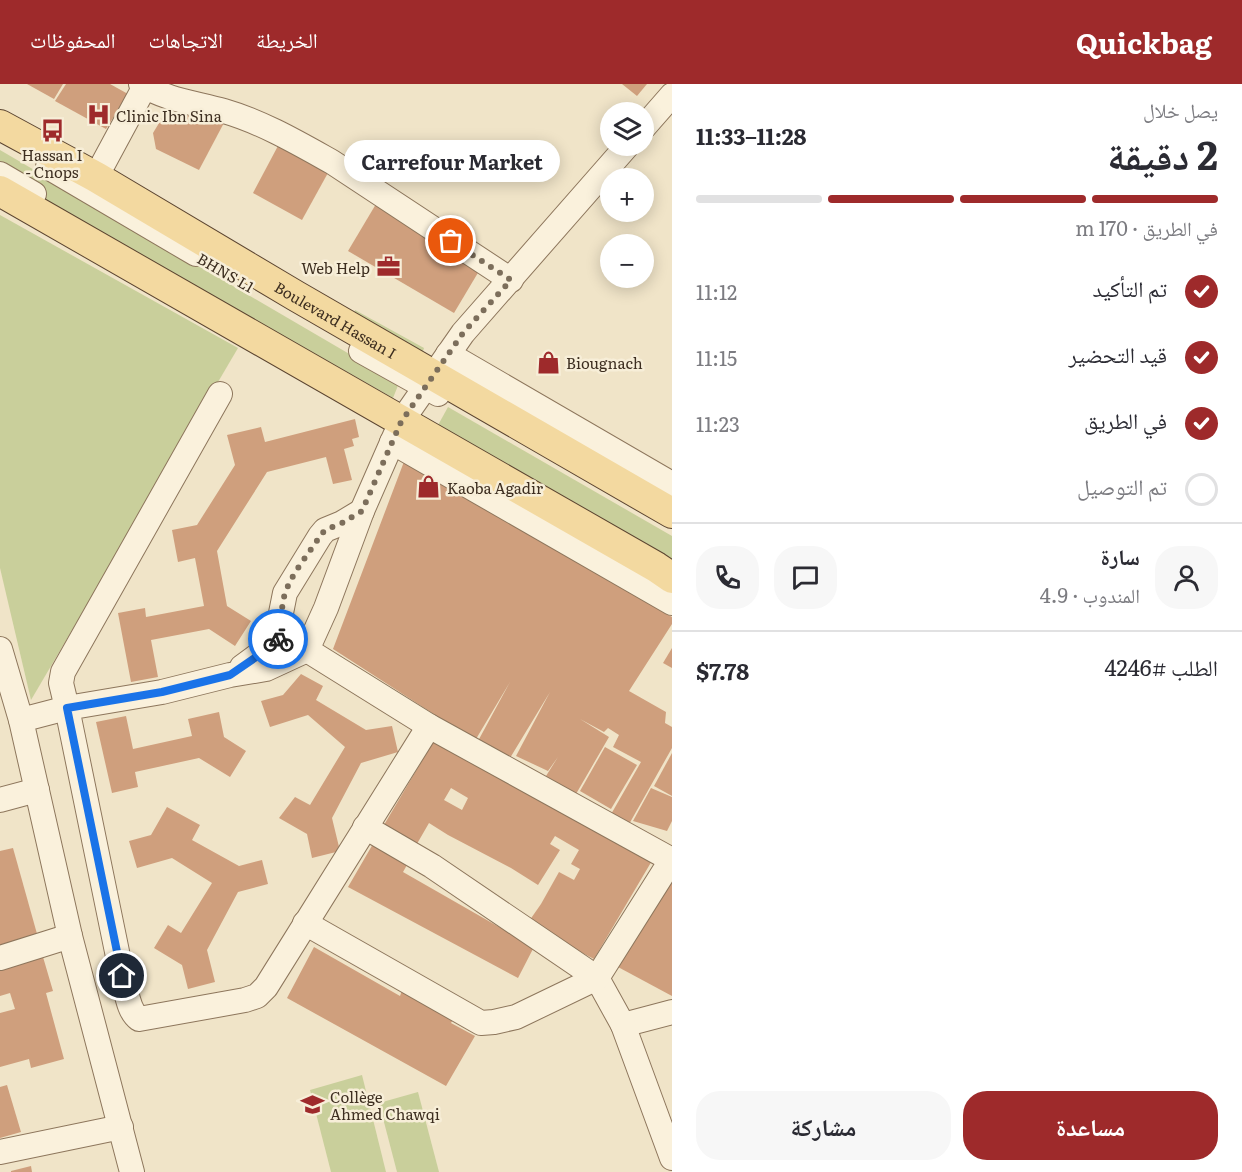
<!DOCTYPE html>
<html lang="ar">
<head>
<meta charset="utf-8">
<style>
  :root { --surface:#fff; --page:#f7f7f7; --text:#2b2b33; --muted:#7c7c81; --line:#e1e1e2; --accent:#9e2a2b }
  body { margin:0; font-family:Literata,"Noto Naskh Arabic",serif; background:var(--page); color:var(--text); direction:rtl; height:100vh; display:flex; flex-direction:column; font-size:22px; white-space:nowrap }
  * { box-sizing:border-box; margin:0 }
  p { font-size:20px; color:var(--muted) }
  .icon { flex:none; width:33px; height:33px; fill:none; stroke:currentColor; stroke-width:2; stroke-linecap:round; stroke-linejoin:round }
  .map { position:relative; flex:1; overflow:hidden; direction:ltr }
  .sheet { display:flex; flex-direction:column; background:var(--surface); width:570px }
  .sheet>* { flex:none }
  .fabs { position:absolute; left:600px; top:18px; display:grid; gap:12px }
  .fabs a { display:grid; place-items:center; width:54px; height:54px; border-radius:50%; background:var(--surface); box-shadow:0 3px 15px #0003; font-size:30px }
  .pin { position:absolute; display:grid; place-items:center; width:51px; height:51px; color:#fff; margin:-26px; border:3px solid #fff; border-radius:50%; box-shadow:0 2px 6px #0007 }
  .courier { position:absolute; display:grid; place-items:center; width:60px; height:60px; margin:-30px; border:4px solid #1a73e8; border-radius:50%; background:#fff; color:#222; box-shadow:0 2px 8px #0007 }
  .bubble { position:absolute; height:42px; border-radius:21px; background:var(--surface); box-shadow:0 3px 15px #0003; font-size:20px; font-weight:700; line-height:42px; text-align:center; direction:rtl }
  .summary em { font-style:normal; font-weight:700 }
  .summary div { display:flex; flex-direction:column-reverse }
  .summary { display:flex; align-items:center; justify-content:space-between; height:102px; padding:0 24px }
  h1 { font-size:39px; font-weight:700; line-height:45px }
  .bar { display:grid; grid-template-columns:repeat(4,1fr); gap:9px 6px; align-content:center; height:72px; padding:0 24px }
  .bar i { height:8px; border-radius:4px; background:var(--line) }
  .bar .on { background:var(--accent) }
  .bar p { grid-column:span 4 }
  .line { display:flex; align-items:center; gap:15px; padding:0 24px; border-top:2px solid var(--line) }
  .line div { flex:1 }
  .round { display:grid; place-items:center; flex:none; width:63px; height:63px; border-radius:24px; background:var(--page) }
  ol { padding:0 24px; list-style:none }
  li { display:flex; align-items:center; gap:18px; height:66px }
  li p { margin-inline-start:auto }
  li .icon { padding:6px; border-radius:50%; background:var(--accent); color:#fff; stroke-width:4 }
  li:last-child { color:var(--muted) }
  li i { width:33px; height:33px; border:3px solid var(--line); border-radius:50% }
  .cta { display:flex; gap:12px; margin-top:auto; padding:12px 24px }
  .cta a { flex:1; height:69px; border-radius:24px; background:var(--accent); color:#fff; font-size:24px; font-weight:700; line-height:69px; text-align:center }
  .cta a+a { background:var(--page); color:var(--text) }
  header { display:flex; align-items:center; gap:36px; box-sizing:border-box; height:84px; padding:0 30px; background:var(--accent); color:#fff }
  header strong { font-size:28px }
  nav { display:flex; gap:33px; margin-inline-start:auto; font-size:21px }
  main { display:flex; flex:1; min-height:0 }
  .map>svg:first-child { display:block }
  .green { fill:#c9cf9b }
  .building { fill:#cf9f7d; fill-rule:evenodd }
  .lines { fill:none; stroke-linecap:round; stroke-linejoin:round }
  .minor-casing { stroke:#8d765c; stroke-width:26 }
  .major-casing { stroke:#5b4430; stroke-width:32 }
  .minor { stroke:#faf1dc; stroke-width:24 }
  .major { stroke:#f3d9a0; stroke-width:30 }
  .done { stroke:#7c6e5b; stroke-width:6; stroke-dasharray:0 10.8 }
  .route { stroke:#1a73e8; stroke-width:8 }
  .labels { text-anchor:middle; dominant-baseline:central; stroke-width:5; stroke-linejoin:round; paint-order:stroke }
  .poi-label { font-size:15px; fill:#3d2e20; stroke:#f7eed8; text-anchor:start }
  .street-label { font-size:15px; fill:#3d2e20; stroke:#f7eed8 }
</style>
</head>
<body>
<header>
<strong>Quickbag</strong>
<nav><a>الخريطة</a><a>الاتجاهات</a><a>المحفوظات</a></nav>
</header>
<main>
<section class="sheet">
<div class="summary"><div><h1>2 دقيقة</h1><p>يصل خلال</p></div><em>11:28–11:33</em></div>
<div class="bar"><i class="on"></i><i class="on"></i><i class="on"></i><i></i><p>في الطريق · 170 m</p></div>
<ol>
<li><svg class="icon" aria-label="check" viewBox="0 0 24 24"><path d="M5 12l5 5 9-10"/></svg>تم التأكيد<p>11:12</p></li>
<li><svg class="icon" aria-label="check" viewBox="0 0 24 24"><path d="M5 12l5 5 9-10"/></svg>قيد التحضير<p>11:15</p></li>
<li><svg class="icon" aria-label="check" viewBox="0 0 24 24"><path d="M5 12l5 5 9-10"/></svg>في الطريق<p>11:23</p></li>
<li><i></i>تم التوصيل</li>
</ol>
<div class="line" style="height:108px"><a class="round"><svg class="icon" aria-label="person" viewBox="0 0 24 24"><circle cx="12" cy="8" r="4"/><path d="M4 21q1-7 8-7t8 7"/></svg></a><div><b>سارة</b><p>المندوب · 4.9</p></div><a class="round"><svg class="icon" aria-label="chat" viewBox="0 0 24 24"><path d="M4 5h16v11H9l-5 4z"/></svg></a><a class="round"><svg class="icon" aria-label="phone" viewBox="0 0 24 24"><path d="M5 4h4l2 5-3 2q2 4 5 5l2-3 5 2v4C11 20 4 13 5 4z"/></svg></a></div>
<div class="line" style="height:78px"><div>الطلب #4246</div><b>$7.78</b></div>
<div class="cta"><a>مساعدة</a><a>مشاركة</a></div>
</section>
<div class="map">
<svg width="672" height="1088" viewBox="0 0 672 1088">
  <rect width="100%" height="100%" fill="#f0e4c8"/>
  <g class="green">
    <polygon points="0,66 399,299 393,314 0,92"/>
    <polygon points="0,131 238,264 31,616 0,484"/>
    <polygon points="355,226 424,264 421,274 353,239"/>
    <polygon points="448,323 672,452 672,477 437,343"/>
    <polygon points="362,991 386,1088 331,1088 310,1006"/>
    <polygon points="418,1008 439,1088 397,1088 379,1019"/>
  </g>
  <g class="building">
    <polygon points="27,0 63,0 54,15"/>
    <polygon points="66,0 110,0 128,10 106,45 55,17"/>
    <polygon points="622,0 647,0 637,12"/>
    <polygon points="170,21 226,35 199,86 156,65 153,49"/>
    <polygon points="279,60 329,87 302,136 253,109"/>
    <polygon points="376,120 482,182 454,229 348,167"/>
    <polygon points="355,335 359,353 352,355 354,362 344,365 352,396 333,400 326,373 267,388 217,467 227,522 251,537 235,562 209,545 151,556 158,593 131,598 118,529 145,524 146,533 204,522 195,474 178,478 172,446 197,441 235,381 227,351 261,343 265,358"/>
    <polygon points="405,375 456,403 455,408 672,533 672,540 629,607 666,628 665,639 672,643 672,664 628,742 610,732 641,678 613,663 619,651 608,644 604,648 580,635 609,653 576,710 546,692 558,673 548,687 516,672 550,608 510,674 478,657 510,598 476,655 443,636 333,565"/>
    <polygon points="672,564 672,584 663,579"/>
    <polygon points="301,590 323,602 316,616 366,646 392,642 398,668 361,679 332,734 340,767 312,774 307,750 279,734 295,713 310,721 345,663 308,631 270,643 261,617 283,611"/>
    <polygon points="219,628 224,653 246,667 230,693 199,674 135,688 138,703 112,709 96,638 126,632 133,665 192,652 188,635"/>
    <path d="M436 653 653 775 594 875 527 840 541 820 559 788 574 796 580 785 571 780 579 766 555 752 550 760 560 766 538 801 511 784 448 751 429 739 414 765 381 746ZM451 704 468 714 462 726 444 716Z"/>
    <polygon points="605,663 637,681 611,725 580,707"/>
    <polygon points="672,669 672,712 654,702"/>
    <polygon points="651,704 672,713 672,737 667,747 633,737"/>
    <polygon points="167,723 200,741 192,756 239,782 262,776 268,800 238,808 207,866 215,898 188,905 182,881 154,864 168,841 181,849 212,799 172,774 137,784 129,757 151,751"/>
    <polygon points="377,753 412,772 403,788 534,863 518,894 348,803"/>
    <polygon points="13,764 39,857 0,868 0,767"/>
    <polygon points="672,786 672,912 618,883"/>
    <polygon points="314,863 400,912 403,904 455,932 451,939 475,952 446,1002 287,914"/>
    <polygon points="43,873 53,907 46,909 64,975 31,984 29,975 0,983 0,929 15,925 10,909 0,912 0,885"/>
    <polygon points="7,1001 21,1048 0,1054 0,1003"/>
    <polygon points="31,1082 32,1088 11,1088 11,1087"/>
  </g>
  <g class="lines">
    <defs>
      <g id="minor">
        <path d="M141 0C166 16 196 19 224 27 262 38 298 59 332 78L511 196"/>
        <polyline points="644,43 672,11"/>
        <polyline points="48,83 196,170"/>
        <polyline points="0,90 34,110"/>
        <polyline points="96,93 145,2"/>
        <polyline points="361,267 438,310"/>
        <polyline points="448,270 672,400"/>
        <polyline points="392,358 672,519"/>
        <polyline points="0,565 21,636 70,852 132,1088"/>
        <polyline points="307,566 429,642 672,776"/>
        <polyline points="242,583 276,558 281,549 281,529 285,509 320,452 325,446 342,439 362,427"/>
        <polyline points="21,636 67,624 61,599 63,588 220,310"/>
        <path d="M429 642 266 903 257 912 245 916 139 935C127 926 127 906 122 892L67 624 162 608 230 591 266 585 307 566 326 524 362 427 401 338 463 249 627 62"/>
        <polyline points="0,716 37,706"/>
        <polyline points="365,743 432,782 597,894 623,941 672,928"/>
        <polyline points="305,839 481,939 494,938 516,933 597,894 672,775"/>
        <polyline points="0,874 70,852"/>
        <polyline points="623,941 672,1074"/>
        <polyline points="0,1068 121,1043"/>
      </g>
      <g id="major">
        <path id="s1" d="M0 41 96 93 296 212 672 429"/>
        <polyline points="0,107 656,483 672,494"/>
      </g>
    </defs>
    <use href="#minor" class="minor-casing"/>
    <use href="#major" class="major-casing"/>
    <use href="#minor" class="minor"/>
    <use href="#major" class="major"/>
  </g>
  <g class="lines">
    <path class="done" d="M278 555C284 542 280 527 284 513 290 491 308 471 320 452L325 446 342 439 362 427 401 338 463 249 511 196 451 157"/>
    <polyline class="route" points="122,892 67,624 162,608 230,591 272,562 278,555"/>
  </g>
  <defs>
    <symbol id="hospital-bare" viewBox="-9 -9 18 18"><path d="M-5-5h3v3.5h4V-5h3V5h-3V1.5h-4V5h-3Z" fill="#9e2a2b" stroke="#f7eed8" stroke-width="2.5" paint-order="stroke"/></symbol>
    <symbol id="bus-bare" viewBox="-9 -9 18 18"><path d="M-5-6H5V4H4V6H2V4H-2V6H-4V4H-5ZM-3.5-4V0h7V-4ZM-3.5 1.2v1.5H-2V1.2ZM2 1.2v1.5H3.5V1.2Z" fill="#9e2a2b" stroke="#f7eed8" stroke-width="2.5" paint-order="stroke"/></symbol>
    <symbol id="office-bare" viewBox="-9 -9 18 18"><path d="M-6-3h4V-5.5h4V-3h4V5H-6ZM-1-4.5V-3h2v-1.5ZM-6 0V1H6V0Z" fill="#9e2a2b" stroke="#f7eed8" stroke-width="2.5" paint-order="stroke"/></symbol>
    <symbol id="shop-bare" viewBox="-9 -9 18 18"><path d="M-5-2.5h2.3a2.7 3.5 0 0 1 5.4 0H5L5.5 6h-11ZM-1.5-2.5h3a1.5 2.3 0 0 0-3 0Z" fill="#9e2a2b" stroke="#f7eed8" stroke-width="2.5" paint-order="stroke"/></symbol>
    <symbol id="school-bare" viewBox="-9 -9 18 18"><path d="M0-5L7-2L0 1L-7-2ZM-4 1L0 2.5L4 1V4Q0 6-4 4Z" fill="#9e2a2b" stroke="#f7eed8" stroke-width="2.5" paint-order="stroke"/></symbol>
  </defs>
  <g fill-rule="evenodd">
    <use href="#hospital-bare" x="82" y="14" width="33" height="33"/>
    <use href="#bus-bare" x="36" y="30" width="33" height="33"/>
    <use href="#office-bare" x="372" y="166" width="33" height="33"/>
    <use href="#shop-bare" x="532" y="262" width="33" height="33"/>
    <use href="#shop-bare" x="412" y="386" width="33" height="33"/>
    <use href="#school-bare" x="296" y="1004" width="33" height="33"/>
  </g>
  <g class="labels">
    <g class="poi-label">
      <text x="116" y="31">Clinic Ibn Sina</text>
      <text x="52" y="70" text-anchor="middle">Hassan I<tspan x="52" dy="17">- Cnops</tspan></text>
      <text x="370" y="183" text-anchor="end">Web Help</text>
      <text x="566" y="278">Biougnach</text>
      <text x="447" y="403">Kaoba Agadir</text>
      <text x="330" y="1012">Collège<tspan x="330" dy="17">Ahmed Chawqi</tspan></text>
    </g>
    <g class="street-label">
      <text transform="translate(226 188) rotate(30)">BHNS L1</text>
      <text stroke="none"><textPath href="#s1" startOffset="388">Boulevard Hassan I</textPath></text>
    </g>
  </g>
</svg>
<div class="fabs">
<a><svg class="icon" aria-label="layers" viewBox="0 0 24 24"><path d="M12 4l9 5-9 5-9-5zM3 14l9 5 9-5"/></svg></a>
<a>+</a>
<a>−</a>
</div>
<div class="pin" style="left:451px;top:157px;background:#ea580c"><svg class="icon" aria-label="bag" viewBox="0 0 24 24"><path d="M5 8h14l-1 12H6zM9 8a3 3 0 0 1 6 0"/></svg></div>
<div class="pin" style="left:122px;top:892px;background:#1f2937"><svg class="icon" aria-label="home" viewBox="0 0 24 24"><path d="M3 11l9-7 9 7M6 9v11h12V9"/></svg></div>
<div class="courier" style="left:278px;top:555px"><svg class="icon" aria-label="bike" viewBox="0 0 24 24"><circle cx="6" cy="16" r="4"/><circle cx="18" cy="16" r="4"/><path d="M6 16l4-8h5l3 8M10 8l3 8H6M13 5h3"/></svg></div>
<div class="bubble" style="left:344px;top:56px;width:216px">Carrefour Market</div>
</div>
</main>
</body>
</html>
